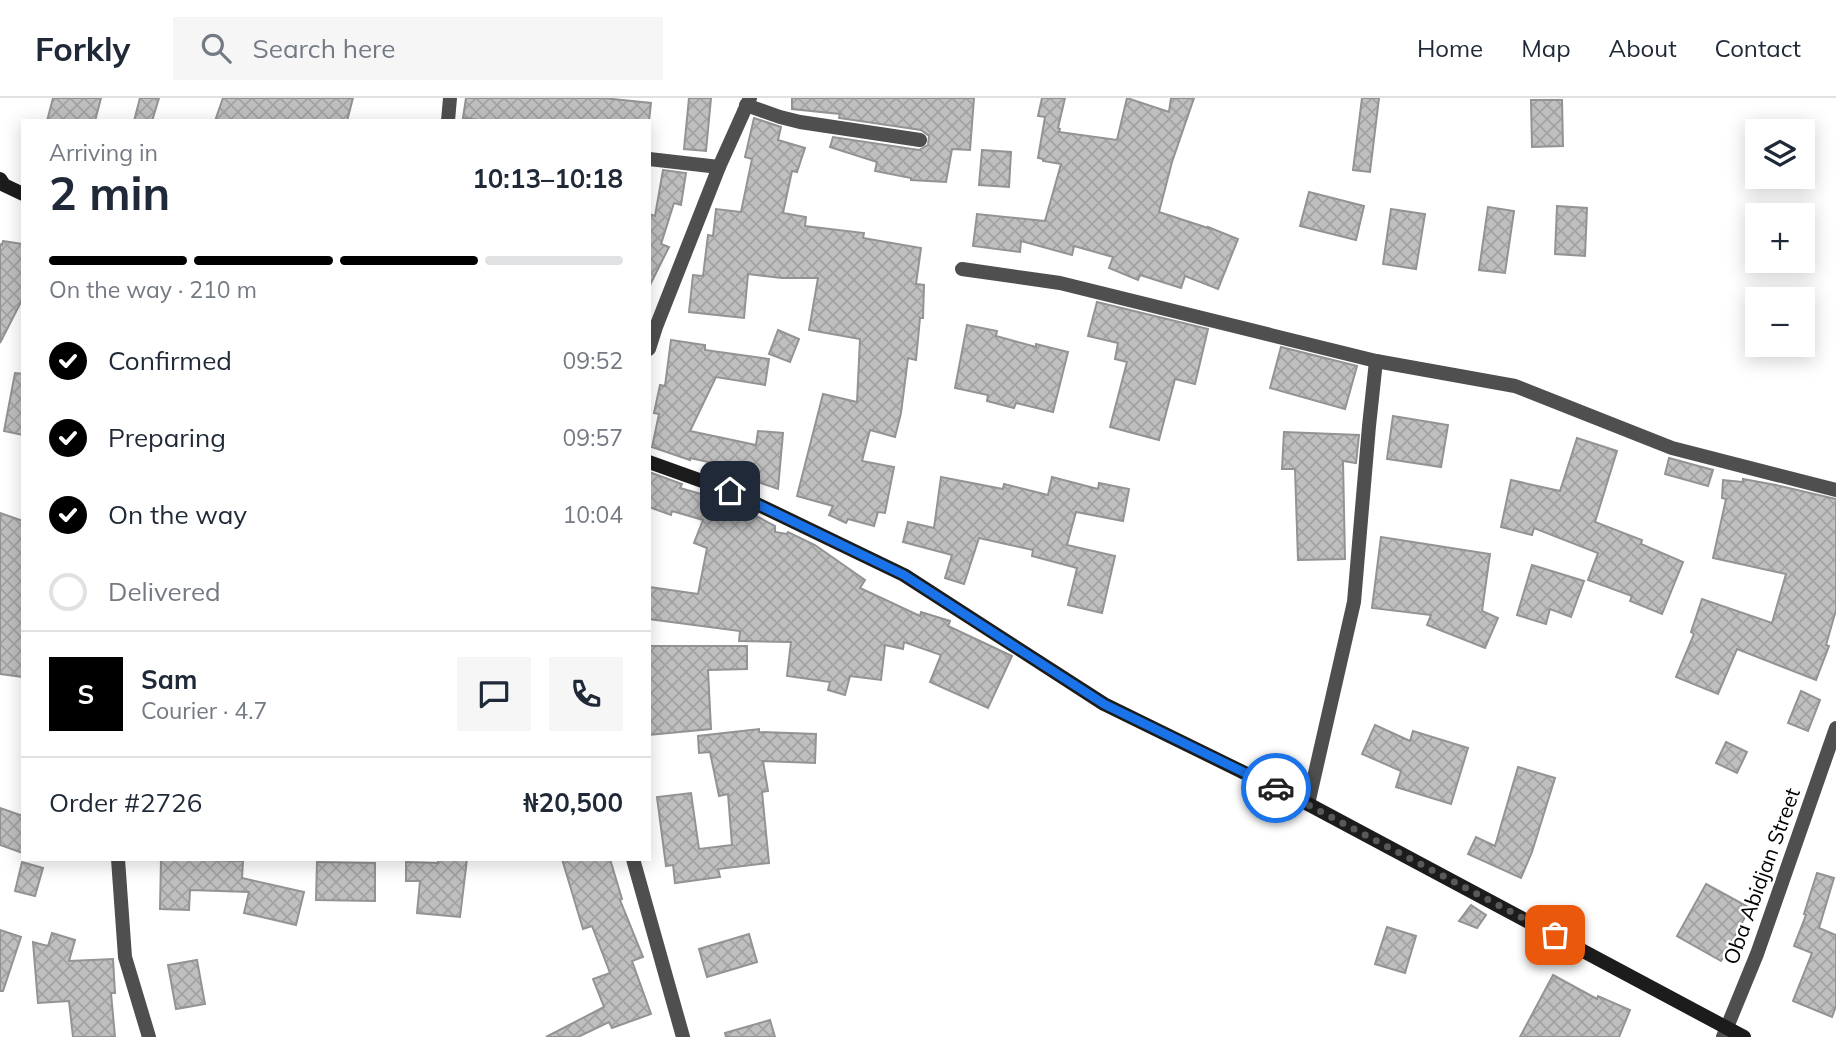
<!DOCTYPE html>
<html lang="en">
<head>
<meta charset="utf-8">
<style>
  :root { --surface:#fff; --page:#f6f6f7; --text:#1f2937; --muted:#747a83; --line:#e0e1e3; --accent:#000 }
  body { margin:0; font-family:Mulish,sans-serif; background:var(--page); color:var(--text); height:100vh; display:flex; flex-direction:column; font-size:26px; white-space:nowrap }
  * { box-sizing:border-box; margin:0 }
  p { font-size:23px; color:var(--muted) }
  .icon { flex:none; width:38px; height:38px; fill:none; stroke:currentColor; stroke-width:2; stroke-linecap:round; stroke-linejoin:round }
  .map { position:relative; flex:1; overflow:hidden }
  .side { position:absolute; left:21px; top:21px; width:630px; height:742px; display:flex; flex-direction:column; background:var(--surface); border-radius:0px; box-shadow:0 4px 18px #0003 }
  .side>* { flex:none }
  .fabs { position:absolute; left:1745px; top:21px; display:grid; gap:14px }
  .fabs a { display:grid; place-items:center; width:70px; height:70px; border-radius:0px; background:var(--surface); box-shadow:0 4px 18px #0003; font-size:35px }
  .pin { position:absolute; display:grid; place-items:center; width:60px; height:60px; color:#fff; margin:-30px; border-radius:14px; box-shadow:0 4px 10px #0006 }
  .courier { position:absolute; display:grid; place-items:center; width:70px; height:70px; margin:-35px; border:5px solid #1a73e8; border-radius:50%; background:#fff; color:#222; box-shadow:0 2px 9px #0007 }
  .head em { font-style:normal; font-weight:700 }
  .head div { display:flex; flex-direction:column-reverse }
  .head { display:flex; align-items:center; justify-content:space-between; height:119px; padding:0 28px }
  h1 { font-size:46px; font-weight:700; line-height:52px }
  .bar { display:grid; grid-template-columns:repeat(4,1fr); gap:10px 7px; align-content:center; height:84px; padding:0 28px }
  .bar i { height:9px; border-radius:5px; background:var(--line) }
  .bar .current { background:var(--accent) }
  .bar p { grid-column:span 4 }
  .line { display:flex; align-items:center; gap:18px; padding:0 28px; border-top:2px solid var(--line) }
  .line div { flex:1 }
  .round { display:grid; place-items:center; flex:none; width:74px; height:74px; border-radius:0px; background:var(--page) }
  ol { padding:0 28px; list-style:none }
  li { display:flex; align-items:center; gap:21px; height:77px }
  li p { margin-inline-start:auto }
  li .icon { padding:7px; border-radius:50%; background:var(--accent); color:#fff; stroke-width:4 }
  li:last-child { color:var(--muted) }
  li i { width:38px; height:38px; border:4px solid var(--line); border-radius:50% }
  header { display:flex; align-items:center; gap:42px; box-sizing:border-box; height:98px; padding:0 35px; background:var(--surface); border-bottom:2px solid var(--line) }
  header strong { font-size:33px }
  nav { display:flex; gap:38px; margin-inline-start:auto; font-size:24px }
  .search { width:490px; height:63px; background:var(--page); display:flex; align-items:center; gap:18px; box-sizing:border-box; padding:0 24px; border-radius:0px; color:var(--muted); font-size:26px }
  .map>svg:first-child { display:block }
  .building { fill:url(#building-cross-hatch); stroke:#939393; stroke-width:2 }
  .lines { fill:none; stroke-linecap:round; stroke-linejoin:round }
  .minor { stroke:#4f4f4f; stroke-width:14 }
  .tertiary { stroke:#4f4f4f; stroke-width:14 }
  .secondary { stroke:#1c1c1c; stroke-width:14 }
  .done { stroke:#595959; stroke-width:7; stroke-dasharray:0 12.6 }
  .route { stroke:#1a73e8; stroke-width:9 }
  .labels { text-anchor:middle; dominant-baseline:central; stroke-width:5; stroke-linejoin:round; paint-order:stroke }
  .street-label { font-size:21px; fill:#000; stroke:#fff }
</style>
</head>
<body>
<header>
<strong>Forkly</strong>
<div class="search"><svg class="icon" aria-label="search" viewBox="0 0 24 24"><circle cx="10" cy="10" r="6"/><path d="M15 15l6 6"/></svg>Search here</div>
<nav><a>Home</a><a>Map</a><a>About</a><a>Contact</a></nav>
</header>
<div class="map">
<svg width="1836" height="939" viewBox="0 0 1836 939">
  <defs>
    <pattern id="building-cross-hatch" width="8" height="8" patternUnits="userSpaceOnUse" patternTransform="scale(1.75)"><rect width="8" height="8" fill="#bfbfbf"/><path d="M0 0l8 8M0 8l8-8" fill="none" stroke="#a2a2a2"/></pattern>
  </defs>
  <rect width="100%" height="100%" fill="#fff"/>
  <g class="building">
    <polygon points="53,0 101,0 95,23 47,23"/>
    <polygon points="140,0 159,0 152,23 134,23"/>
    <polygon points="223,0 353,0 347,23 215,23"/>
    <polygon points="466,0 603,0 651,5 649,23 486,23 463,20"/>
    <polygon points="689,0 711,0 706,53 684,51"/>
    <polygon points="792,0 974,0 970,52 952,51 946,84 911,82 911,80 875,73 877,64 830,49 833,39 919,52 928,47 929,38 921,32 839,20 840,16 792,11"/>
    <polygon points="1042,0 1065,0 1058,30 1060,31 1059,34 1117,42 1127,0 1169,14 1171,0 1194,0 1172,64 1159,114 1208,130 1208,129 1238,141 1218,191 1185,178 1181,190 1140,177 1138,182 1109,170 1113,159 1074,148 1072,157 1021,143 1020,154 973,148 977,116 1045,123 1061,66 1043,63 1043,61 1038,60 1045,19 1038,18"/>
    <polygon points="1362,0 1379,0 1370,74 1353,72"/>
    <polygon points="1531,2 1562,2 1563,48 1532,49"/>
    <polygon points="754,20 781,29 778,42 805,50 797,74 792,73 783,115 806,119 805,128 864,135 863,140 921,150 916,186 924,187 923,220 920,220 916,262 908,260 901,315 895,339 870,332 862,363 894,369 885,415 878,414 874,428 848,421 846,425 829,417 833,408 797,398 823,296 857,304 860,241 809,232 818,180 782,180 748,176 744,220 689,214 693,177 703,178 708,137 713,138 716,111 741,114 752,61 745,59"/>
    <polygon points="982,52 1011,54 1009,89 979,87"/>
    <polygon points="663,72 686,75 681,107 674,105 661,146 669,149 649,189 649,116 655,118"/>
    <polygon points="1309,94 1364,108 1356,142 1300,128"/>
    <polygon points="1557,108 1587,110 1585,158 1555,156"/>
    <polygon points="1488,109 1514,113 1505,175 1479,172"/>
    <polygon points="1391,111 1425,116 1416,171 1383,166"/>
    <polygon points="3,143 23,146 23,200 0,245 0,146 2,147"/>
    <polygon points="1097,204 1208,231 1195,286 1175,281 1159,342 1110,329 1127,264 1115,261 1118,245 1088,238"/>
    <polygon points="967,227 997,233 996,238 1036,249 1036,246 1068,254 1053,314 1016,305 1014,310 987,303 988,297 955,290"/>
    <polygon points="778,232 799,241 790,264 769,256"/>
    <polygon points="671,242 705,247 705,252 769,261 765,287 716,279 690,333 756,347 758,333 783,335 778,391 738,377 740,371 690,360 690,362 652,349 659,316 654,315 660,287 665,288"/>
    <polygon points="1281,249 1357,268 1345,311 1270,290"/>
    <polygon points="15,275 23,276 23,337 4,333"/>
    <polygon points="1393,318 1448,327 1441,369 1387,361"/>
    <polygon points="1284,334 1359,337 1356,365 1343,363 1345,461 1298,462 1295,371 1282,371"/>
    <polygon points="1577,340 1617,353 1595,424 1642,442 1641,446 1683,464 1662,516 1630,503 1632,498 1588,482 1598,455 1534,430 1532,437 1501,429 1511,382 1560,393"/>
    <polygon points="1669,360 1713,372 1708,388 1665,376"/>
    <polygon points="649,374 682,386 680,390 715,400 716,399 745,412 775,428 775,434 787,436 788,434 815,447 865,482 860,490 920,518 921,514 950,523 948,528 1012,558 988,610 930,584 941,557 904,544 903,551 885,547 881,582 850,578 845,597 828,592 830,584 787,578 791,544 739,543 740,533 649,521 649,489 698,496 707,450 694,445 703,422 672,413 671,417 649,409"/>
    <polygon points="941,379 1003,391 1004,386 1048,397 1052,379 1098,391 1099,385 1129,391 1123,423 1076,414 1067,447 1115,458 1102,515 1068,507 1077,470 1032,458 1033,452 979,440 964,486 945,480 952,457 903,444 908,424 934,430"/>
    <polygon points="1743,381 1776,387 1836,401 1836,512 1826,547 1829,548 1816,582 1737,551 1718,596 1676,579 1694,536 1691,534 1702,501 1772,525 1786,476 1713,460 1726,401 1722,400 1723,382 1743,384"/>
    <polygon points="0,415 23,423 23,579 0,576"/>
    <polygon points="1381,439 1490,456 1482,513 1498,520 1485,550 1427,527 1431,517 1372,510"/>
    <polygon points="1532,467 1584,483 1571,519 1550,511 1546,526 1517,517"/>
    <polygon points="649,548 747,548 747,571 708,572 711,631 649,637"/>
    <polygon points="1801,593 1820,602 1808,633 1788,625"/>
    <polygon points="1375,627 1410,643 1413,633 1468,650 1451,706 1396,689 1401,673 1362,656"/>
    <polygon points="759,631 759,634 816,636 815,665 763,663 768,693 762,694 769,765 718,771 720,779 675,785 673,767 666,768 657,699 691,695 699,751 732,747 728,696 719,698 710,654 699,655 698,638"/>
    <polygon points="1726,644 1747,654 1737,675 1716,665"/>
    <polygon points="1518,669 1555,680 1532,754 1521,780 1468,756 1476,739 1495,748"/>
    <polygon points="0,710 23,718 23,755 0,747"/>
    <polygon points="161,761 243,763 242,780 304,794 296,827 244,815 249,794 190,792 189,812 160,811"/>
    <polygon points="438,761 467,761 460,819 417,815 420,783 406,783 406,764 438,765"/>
    <polygon points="562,761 610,761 622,801 620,802 643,859 632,863 651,916 612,930 609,924 578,939 546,939 604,909 593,881 610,875 592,828 583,831"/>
    <polygon points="22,764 43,770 35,798 15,793"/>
    <polygon points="317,764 375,765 375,803 316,802"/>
    <polygon points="1817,775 1834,780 1819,830 1836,837 1836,908 1832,919 1793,903 1812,855 1794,848 1806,817 1804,816"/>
    <polygon points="1706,786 1750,810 1721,863 1677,838"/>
    <polygon points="1471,807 1486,817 1477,830 1459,823"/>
    <polygon points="1387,829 1416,838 1405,875 1375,866"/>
    <polygon points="0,832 21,839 3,893 0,893"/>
    <polygon points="52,835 75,842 69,863 113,861 115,895 111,895 115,939 73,939 69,903 38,905 33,844 48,848"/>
    <polygon points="749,836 757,864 707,879 699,851"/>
    <polygon points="197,862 205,906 176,911 168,867"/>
    <polygon points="1553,877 1597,901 1598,898 1630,912 1619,939 1520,939"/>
    <polygon points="770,922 775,939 726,939 725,935"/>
  </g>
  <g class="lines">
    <g class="minor">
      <polyline points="746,7 780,19 800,24 920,42"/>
      <polyline points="448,23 450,0"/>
      <polyline points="649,61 719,69"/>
      <polyline points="962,171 1060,185 1376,263 1515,288 1672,350 1836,392"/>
      <polyline points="1308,706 1354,504 1369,328 1376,263"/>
      <polyline points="118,761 125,859 149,939"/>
      <polyline points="1723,939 1757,856 1836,630"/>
    </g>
    <g class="tertiary">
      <polyline points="649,251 656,229 719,69 750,0"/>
      <polyline points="633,761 683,939"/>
    </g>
    <g class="secondary">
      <polyline points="0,81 4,87 23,96"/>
      <polyline points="649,364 730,393 904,477 1104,606 1308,706 1744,939"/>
    </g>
  </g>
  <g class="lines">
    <polyline class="done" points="1276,690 1555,837"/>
    <polyline class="route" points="730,393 904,477 1104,606 1276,690"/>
  </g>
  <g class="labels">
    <g class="street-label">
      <text transform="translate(1761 778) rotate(-70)">Oba Abidjan Street</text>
    </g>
  </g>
</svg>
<div class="fabs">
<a><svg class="icon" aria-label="layers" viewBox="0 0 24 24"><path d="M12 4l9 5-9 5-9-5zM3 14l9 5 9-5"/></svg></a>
<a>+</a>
<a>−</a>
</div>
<div class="pin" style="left:1555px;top:837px;background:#ea580c"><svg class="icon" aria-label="bag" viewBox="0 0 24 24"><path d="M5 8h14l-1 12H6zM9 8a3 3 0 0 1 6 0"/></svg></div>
<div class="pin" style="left:730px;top:393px;background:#1f2937"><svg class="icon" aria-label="home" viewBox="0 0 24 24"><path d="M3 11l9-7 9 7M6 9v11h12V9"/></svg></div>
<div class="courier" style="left:1276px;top:690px"><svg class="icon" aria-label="car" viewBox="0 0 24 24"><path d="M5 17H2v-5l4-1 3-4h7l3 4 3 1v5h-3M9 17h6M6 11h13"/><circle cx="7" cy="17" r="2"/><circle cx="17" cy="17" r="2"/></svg></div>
<section class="side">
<div class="head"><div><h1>2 min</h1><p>Arriving in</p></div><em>10:13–10:18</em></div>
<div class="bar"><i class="current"></i><i class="current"></i><i class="current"></i><i></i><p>On the way · 210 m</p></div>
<ol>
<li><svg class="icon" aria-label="check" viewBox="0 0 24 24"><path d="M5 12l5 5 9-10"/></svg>Confirmed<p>09:52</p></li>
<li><svg class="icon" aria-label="check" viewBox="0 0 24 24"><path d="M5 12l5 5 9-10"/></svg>Preparing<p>09:57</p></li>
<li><svg class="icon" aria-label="check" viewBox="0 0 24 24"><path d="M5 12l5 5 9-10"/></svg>On the way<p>10:04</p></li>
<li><i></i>Delivered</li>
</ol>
<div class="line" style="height:126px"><b class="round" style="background:var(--accent);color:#fff">S</b><div><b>Sam</b><p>Courier · 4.7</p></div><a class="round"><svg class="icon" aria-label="chat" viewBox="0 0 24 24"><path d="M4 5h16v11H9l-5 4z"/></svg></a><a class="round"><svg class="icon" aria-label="phone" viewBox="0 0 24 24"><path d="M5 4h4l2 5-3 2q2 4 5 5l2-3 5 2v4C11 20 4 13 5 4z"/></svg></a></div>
<div class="line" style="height:91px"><div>Order #2726</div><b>₦20,500</b></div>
</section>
</div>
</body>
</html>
